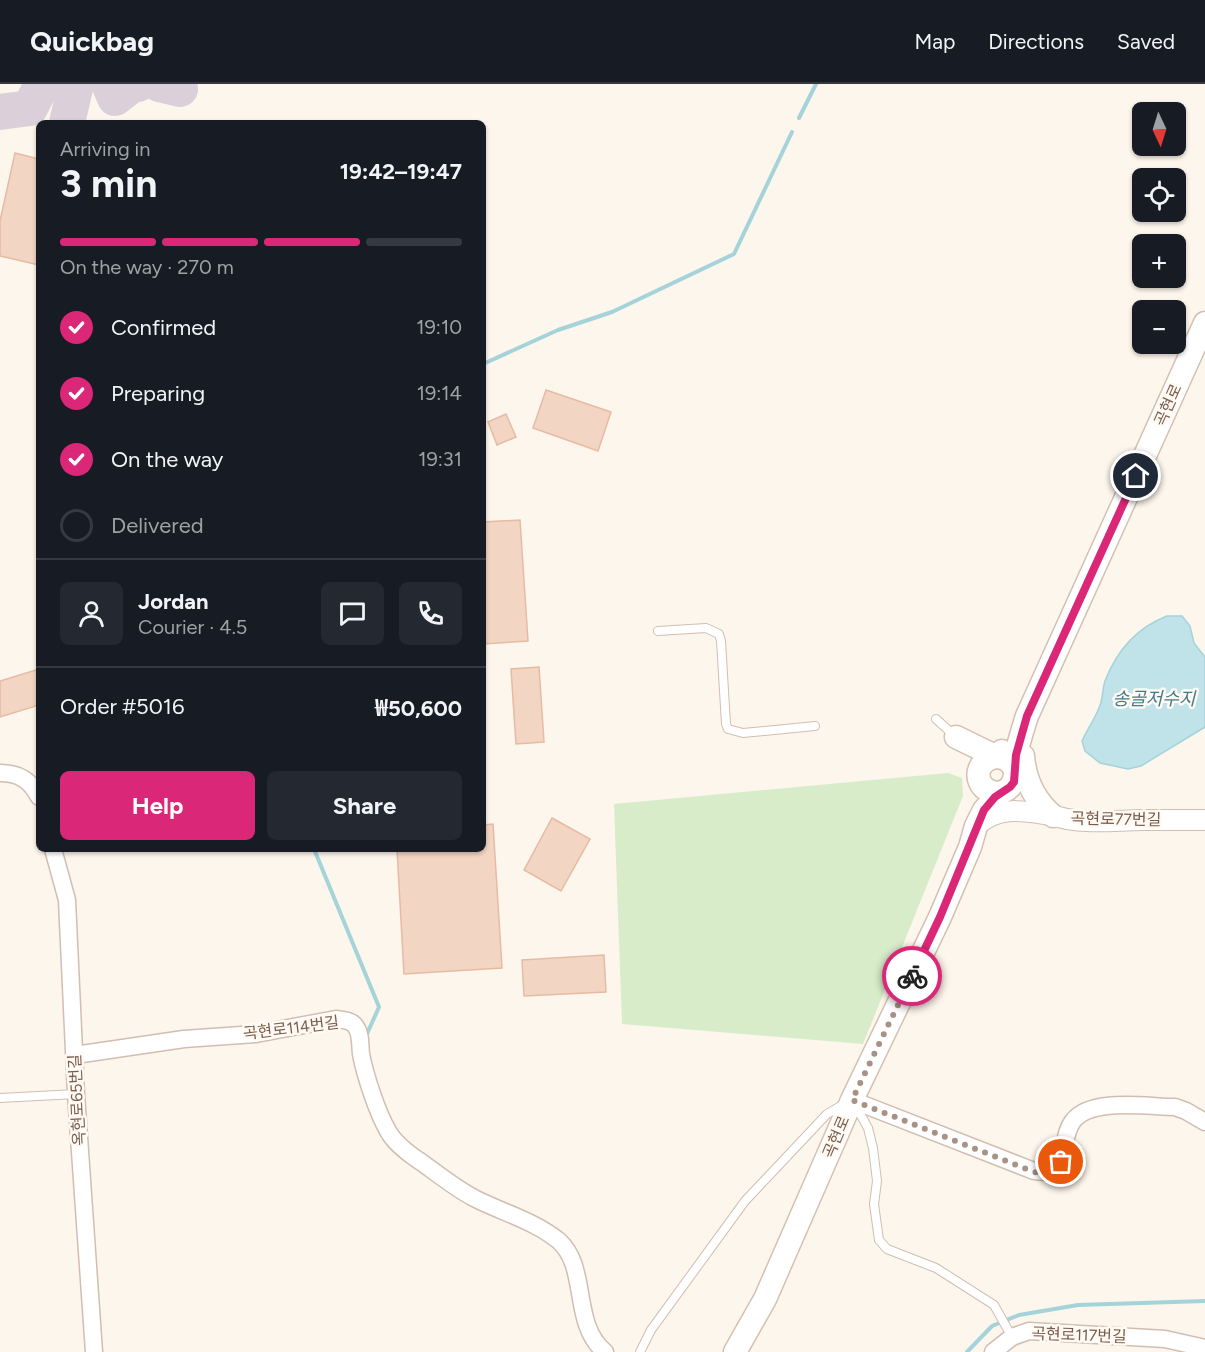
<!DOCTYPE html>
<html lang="en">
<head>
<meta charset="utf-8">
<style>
  :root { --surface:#171b24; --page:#242831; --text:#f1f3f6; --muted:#9ea1a6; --line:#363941; --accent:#db2777 }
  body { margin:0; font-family:Figtree,"Noto Sans KR",sans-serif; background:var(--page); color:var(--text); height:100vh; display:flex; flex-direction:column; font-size:22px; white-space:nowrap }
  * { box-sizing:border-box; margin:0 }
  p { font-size:20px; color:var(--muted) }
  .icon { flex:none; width:33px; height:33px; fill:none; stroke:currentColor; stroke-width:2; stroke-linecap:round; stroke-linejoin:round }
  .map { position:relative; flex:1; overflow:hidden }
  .drawer { position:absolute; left:36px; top:36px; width:450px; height:732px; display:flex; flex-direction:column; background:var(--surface); border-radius:9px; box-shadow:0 2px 4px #0004 }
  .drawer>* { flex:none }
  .needle { width:39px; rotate:176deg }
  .controls { position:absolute; left:1132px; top:18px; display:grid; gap:12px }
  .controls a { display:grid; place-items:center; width:54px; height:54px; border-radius:9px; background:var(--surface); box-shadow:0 2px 4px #0004; font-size:30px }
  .pin { position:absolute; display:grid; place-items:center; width:51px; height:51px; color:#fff; margin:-26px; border:3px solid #fff; border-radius:50%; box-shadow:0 2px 6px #0007 }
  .courier { position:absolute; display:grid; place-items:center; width:60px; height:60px; margin:-30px; border:4px solid #db2777; border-radius:50%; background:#fff; color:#222; box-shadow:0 2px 8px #0007 }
  .head em { font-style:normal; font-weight:700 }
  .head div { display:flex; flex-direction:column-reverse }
  .head { display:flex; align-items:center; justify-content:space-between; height:102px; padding:0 24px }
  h1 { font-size:39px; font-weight:700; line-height:45px }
  .bar { display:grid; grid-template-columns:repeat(4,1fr); gap:9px 6px; align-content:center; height:72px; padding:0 24px }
  .bar i { height:8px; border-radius:4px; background:var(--line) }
  .bar .selected { background:var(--accent) }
  .bar p { grid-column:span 4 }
  .line { display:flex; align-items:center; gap:15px; padding:0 24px; border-top:2px solid var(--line) }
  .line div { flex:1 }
  .round { display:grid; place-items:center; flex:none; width:63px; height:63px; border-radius:9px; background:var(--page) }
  ol { padding:0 24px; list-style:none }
  li { display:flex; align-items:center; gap:18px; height:66px }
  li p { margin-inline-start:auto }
  li .icon { padding:6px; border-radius:50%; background:var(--accent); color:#fff; stroke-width:4 }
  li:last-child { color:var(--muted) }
  li i { width:33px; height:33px; border:3px solid var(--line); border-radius:50% }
  .primary-button { display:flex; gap:12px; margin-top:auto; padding:12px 24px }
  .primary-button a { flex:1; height:69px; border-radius:9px; background:var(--accent); color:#fff; font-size:24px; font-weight:700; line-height:69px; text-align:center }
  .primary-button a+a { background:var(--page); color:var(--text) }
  header { display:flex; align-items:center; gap:36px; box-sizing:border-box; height:84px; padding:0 30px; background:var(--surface); border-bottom:2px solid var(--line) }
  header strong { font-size:28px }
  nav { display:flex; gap:33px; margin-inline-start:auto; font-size:21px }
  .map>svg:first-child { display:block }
  .green { fill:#d8ecc9 }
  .water { fill:#bfe3e8; stroke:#a5d3da; stroke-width:1.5 }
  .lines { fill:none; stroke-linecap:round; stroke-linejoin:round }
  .stream { stroke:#a5d3da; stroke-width:4 }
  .taxiway { stroke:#dbcfda; stroke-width:36 }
  .building { fill:#f3d5c3; stroke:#e6bba3; stroke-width:1.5 }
  .service-casing { stroke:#d1beb0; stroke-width:10 }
  .minor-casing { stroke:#d1beb0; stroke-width:19 }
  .tertiary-casing { stroke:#d1beb0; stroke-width:22 }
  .secondary-casing { stroke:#d6c0b0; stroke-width:25 }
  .service { stroke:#fff; stroke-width:8 }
  .minor { stroke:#fff; stroke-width:16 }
  .tertiary { stroke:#fff; stroke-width:20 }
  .secondary { stroke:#fff; stroke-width:22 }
  .done { stroke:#a89285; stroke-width:6; stroke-dasharray:0 10.8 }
  .route { stroke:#db2777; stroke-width:8 }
  .labels { text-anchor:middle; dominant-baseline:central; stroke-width:5; stroke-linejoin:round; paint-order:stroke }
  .street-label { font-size:16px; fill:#7a5c4d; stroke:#fffaf3 }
  .water-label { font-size:18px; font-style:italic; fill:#437c86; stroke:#fffaf3 }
</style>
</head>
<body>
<header>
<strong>Quickbag</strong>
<nav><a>Map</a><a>Directions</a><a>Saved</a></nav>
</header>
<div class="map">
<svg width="1205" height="1268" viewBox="0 0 1205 1268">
  <rect width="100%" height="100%" fill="#fdf6ec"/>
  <polygon class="green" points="948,689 962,694 963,712 863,960 622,940 614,720"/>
  <path class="water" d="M1167 532H1182L1190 542 1194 559 1205 573V643L1141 682 1128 685 1100 679 1085 667 1082 657C1087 646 1094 636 1099 624 1103 616 1102 606 1105 597 1117 566 1136 544 1167 532Z"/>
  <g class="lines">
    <g class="stream">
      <polyline points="799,34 816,0"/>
      <polyline points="483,280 558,246 612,228 734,170 792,48"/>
      <polyline points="314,765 379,923 366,952"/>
      <polyline points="967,1268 992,1242 1019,1231 1078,1221 1205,1217"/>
    </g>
    <g class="taxiway">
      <polyline points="109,0 115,14 132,1 138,0"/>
      <polyline points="159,0 180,5"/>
      <polyline points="0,28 30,24 42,0"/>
      <polyline points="67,39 76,0"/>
    </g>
  </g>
  <g class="building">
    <polygon points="15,69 39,75 39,181 0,172 0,137"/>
    <polygon points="546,306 611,328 598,367 533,344"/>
    <polygon points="506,330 516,353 497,361 488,338"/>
    <polygon points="520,436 528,557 483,560 483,438"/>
    <polygon points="539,583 544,658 516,660 511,585"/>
    <polygon points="39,585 39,621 0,633 0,597"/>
    <polygon points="552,734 590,755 561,807 524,786"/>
    <polygon points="493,740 502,884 404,890 397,765 483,765 483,741"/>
    <polygon points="604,871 606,908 524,912 522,876"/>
  </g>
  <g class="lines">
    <defs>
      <g id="service">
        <polyline points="658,547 706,544 719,550 721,557 726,640 728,645 743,649 815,642"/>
        <polyline points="936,635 956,653"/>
        <polyline points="0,1014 76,1010"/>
        <polyline points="854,1019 868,1044 873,1064 877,1097 874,1120 879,1156 887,1165 936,1184 994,1221 1012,1253"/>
        <polyline points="640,1268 651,1246 745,1117 827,1030 844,1020"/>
      </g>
      <g id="minor">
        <path d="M0 689C19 689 30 696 39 713"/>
        <polyline points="53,765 67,816 76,1010 94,1268"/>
        <path d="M75 971 184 955 256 950 336 935C343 936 352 936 356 943 361 950 360 961 361 970 365 991 377 1028 388 1047 395 1060 409 1070 421 1078 438 1090 455 1104 474 1114 501 1128 535 1137 559 1157 589 1184 571 1240 605 1268"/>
        <path d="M852 1016 1034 1087C1072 1094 1058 1056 1073 1037 1091 1013 1148 1023 1175 1023L1186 1027 1205 1038"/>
        <polyline points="993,1268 1012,1253 1029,1247 1165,1255 1205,1264"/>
      </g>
      <g id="tertiary">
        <path d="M1039 725C1069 743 1110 736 1144 736 1164 736 1185 736 1205 736"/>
        <path d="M976 742C999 721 1023 727 1050 731"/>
      </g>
      <g id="secondary">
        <polyline points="956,653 997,673 1002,667"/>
        <path d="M1023 672C1025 696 1034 716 1053 732"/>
        <path d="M1015 686C1003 660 969 678 981 700 988 711 1005 712 1012 700 1017 692 1015 681 1016 672 1018 659 1023 645 1027 632L1205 239"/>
        <polyline points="735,1268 765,1215 852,1016 940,833 970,763 976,742 984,726 1000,709"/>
      </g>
    </defs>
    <use href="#service" class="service-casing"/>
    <use href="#minor" class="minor-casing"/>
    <use href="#tertiary" class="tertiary-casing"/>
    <use href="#secondary" class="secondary-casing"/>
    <use href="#service" class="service"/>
    <use href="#minor" class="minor"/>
    <use href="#tertiary" class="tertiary"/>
    <use href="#secondary" class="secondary"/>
  </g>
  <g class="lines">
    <path class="done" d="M912 892 852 1016 1034 1088C1046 1090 1052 1087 1061 1078"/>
    <polyline class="route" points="912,892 940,833 984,726 995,713 1010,703 1014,698 1016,671 1027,632 1136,392"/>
  </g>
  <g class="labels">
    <g class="street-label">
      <text transform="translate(1168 321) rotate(-66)">곡현로</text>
      <text transform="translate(1116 735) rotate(1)">곡현로77번길</text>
      <text transform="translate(291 944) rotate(-7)">곡현로114번길</text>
      <text transform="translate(77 1016) rotate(-93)">옥현로65번길</text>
      <text transform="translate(836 1053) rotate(-67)">곡현로</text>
      <text transform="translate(1079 1251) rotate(2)">곡현로117번길</text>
    </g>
    <g class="water-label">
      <text x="1154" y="615">송골저수지</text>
    </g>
  </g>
</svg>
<div class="controls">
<a><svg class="needle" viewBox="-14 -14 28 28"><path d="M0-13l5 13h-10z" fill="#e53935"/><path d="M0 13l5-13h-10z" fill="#9ea1a6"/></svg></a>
<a><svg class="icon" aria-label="locate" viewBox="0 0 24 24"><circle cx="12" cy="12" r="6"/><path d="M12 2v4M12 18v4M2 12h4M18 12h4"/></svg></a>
<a>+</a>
<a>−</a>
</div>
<div class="pin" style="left:1061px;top:1078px;background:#ea580c"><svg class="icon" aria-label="bag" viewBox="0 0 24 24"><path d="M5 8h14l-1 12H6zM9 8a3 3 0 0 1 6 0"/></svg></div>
<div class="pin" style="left:1136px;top:392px;background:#1f2937"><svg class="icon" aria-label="home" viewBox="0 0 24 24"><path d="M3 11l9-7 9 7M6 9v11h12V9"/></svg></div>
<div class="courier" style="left:912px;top:892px"><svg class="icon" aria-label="bike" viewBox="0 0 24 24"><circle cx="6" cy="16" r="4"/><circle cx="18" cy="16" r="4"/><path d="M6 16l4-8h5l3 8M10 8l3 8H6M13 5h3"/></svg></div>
<section class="drawer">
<div class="head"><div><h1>3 min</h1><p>Arriving in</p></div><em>19:42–19:47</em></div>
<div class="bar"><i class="selected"></i><i class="selected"></i><i class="selected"></i><i></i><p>On the way · 270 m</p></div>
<ol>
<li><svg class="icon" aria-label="check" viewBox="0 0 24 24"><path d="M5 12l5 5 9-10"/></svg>Confirmed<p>19:10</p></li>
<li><svg class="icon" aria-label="check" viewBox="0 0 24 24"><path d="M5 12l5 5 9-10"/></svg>Preparing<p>19:14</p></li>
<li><svg class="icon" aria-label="check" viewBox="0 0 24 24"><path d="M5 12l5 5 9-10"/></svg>On the way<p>19:31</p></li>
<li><i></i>Delivered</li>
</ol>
<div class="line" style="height:108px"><a class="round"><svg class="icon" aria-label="person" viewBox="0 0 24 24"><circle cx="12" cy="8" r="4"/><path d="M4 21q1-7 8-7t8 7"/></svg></a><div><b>Jordan</b><p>Courier · 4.5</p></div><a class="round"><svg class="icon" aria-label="chat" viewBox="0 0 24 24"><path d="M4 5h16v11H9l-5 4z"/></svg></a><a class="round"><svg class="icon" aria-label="phone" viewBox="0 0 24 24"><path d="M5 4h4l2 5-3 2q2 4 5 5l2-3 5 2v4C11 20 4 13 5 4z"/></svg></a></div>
<div class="line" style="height:78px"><div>Order #5016</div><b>₩50,600</b></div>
<div class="primary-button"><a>Help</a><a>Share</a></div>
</section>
</div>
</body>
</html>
